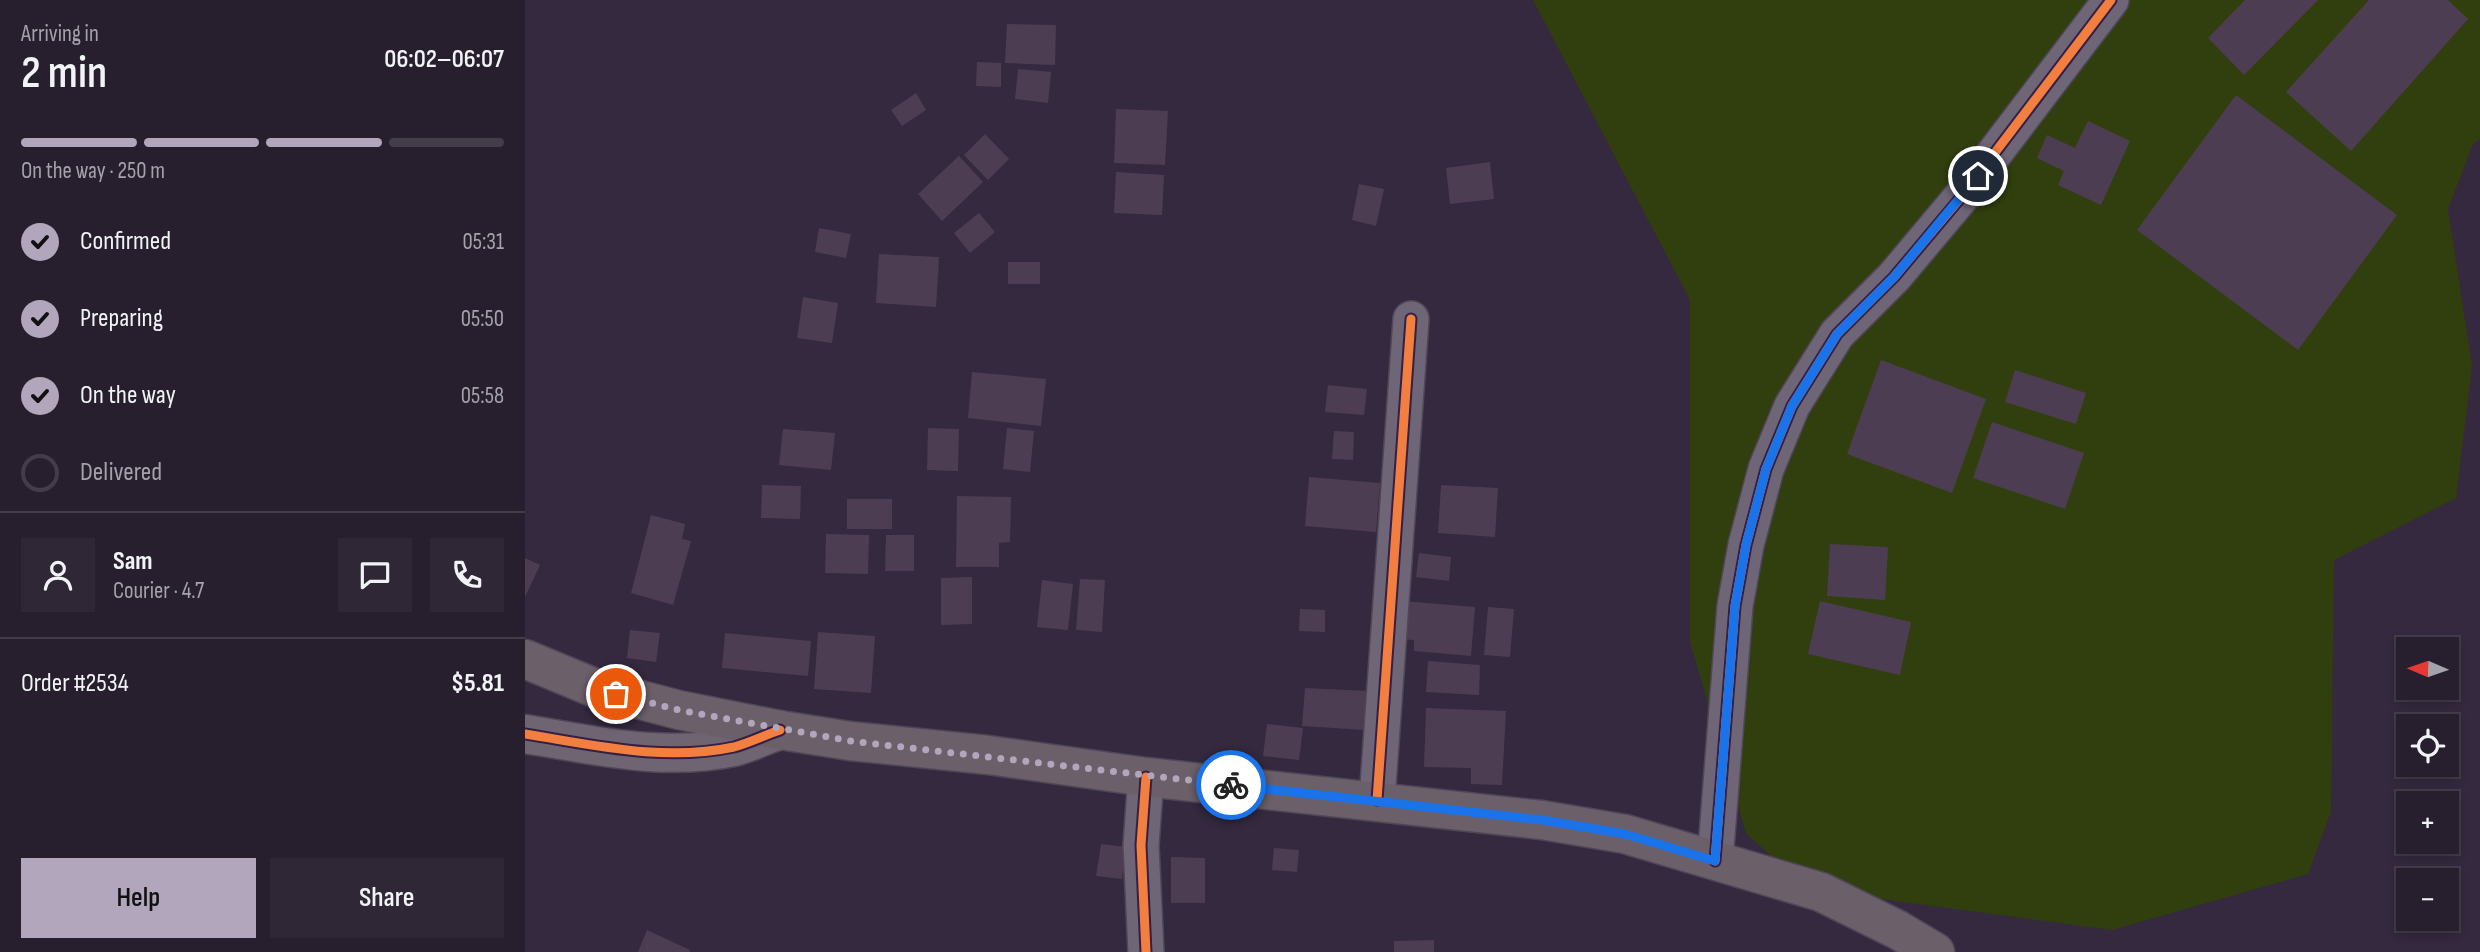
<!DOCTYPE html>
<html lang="en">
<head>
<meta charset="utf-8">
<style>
  :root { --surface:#271f2e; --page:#2f2736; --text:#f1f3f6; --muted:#a4a2aa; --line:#433d4a; --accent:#b1a6bb }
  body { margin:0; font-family:"Sofia Sans Condensed",sans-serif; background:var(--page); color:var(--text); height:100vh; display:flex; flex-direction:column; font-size:26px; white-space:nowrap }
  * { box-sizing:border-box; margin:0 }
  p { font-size:23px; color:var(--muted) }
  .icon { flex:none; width:38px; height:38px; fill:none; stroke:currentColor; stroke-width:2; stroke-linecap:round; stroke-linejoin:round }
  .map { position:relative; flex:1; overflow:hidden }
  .sheet { display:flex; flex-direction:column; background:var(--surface); width:525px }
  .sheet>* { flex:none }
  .needle { width:46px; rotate:272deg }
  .tools { position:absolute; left:1871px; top:637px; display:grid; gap:14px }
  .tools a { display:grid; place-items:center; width:63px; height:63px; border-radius:0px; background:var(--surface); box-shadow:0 4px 10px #0003,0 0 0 2px var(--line); font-size:35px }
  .pin { position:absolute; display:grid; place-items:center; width:60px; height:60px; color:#fff; margin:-30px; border:4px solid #fff; border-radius:50%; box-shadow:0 2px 7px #0007 }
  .courier { position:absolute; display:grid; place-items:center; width:70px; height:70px; margin:-35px; border:5px solid #1a73e8; border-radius:50%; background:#fff; color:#222; box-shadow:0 2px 9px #0007 }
  .head em { font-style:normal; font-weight:600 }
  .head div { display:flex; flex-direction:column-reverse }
  .head { display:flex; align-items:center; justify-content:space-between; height:119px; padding:0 21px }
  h1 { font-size:46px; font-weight:600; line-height:52px }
  .bar { display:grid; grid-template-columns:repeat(4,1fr); gap:10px 7px; align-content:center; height:84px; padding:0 21px }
  .bar i { height:9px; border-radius:5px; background:var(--line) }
  .bar .selected { background:var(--accent) }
  .bar p { grid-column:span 4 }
  .line { display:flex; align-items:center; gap:18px; padding:0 21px; border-top:2px solid var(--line) }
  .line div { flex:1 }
  .round { display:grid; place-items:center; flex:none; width:74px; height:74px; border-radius:0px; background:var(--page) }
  ol { padding:0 21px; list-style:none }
  li { display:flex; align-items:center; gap:21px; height:77px }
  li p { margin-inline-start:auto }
  li .icon { padding:7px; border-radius:50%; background:var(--accent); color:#111; stroke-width:4 }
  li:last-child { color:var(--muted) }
  li i { width:38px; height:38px; border:4px solid var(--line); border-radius:50% }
  .action { display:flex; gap:14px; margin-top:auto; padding:14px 21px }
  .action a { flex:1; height:80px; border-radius:0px; background:var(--accent); color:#111; font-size:28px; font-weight:600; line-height:80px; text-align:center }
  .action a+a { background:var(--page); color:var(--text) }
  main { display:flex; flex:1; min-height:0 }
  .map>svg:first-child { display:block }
  .green { fill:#313f0e }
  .building { fill:#4d3d52 }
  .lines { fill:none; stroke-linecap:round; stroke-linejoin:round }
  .street-casing { stroke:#4f4658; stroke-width:38 }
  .secondary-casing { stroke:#4f4658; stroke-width:41 }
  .primary-casing { stroke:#4f4658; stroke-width:41 }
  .street { stroke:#6e6576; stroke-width:35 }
  .secondary { stroke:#6f6472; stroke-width:38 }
  .primary { stroke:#6b5f6a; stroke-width:38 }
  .cycleway-casing { stroke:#342047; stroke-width:13 }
  .cycleway { stroke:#f27e40; stroke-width:9 }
  .done { stroke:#b1a6bb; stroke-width:7; stroke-dasharray:0 12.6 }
  .route { stroke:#1a73e8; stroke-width:9 }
</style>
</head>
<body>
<main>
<section class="sheet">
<div class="head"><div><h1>2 min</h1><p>Arriving in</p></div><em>06:02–06:07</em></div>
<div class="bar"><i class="selected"></i><i class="selected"></i><i class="selected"></i><i></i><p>On the way · 250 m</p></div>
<ol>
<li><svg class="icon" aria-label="check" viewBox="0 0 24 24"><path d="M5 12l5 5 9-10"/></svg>Confirmed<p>05:31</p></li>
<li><svg class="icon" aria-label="check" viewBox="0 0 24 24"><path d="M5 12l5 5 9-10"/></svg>Preparing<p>05:50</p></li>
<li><svg class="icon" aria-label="check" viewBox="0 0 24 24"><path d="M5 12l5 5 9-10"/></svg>On the way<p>05:58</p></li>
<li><i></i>Delivered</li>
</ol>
<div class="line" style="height:126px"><a class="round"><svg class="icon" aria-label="person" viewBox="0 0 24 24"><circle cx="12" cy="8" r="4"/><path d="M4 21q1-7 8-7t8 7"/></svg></a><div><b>Sam</b><p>Courier · 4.7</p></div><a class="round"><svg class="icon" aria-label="chat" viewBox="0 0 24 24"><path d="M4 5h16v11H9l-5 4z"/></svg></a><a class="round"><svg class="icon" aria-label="phone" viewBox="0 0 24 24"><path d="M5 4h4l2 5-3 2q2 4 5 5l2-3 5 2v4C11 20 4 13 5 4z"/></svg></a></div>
<div class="line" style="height:91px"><div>Order #2534</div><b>$5.81</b></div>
<div class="action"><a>Help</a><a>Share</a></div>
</section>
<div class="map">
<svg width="1955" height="952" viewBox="0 0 1955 952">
  <rect width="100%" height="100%" fill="#34293e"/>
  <polygon class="green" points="1008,0 1955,0 1955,139 1948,144 1923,209 1947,366 1931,498 1809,560 1806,812 1783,874 1587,930 1282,889 1221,833 1165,642 1165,300"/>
  <g class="building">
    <polygon points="1720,0 1793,0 1719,75 1683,38"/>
    <polygon points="1844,0 1923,0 1943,19 1826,151 1761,92"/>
    <polygon points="482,24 531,25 530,65 480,63"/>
    <polygon points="452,62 476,63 476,87 451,86"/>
    <polygon points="493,69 526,72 523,103 490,99"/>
    <polygon points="391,93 401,110 377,126 366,110"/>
    <polygon points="1711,95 1872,215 1773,350 1612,230"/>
    <polygon points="591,109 643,111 640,165 589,163"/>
    <polygon points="1563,121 1605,141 1576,205 1533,185 1539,171 1512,158 1522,135 1550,148"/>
    <polygon points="460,134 484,159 463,180 439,155"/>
    <polygon points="434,156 458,182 417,221 393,194"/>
    <polygon points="965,162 969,199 925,204 921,168"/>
    <polygon points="591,172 639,175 637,215 589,213"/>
    <polygon points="834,184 859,189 851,226 827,220"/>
    <polygon points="454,213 470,232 445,253 429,233"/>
    <polygon points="294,228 326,234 321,258 290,252"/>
    <polygon points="354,254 414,257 411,307 351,303"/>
    <rect x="483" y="262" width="32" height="22"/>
    <polygon points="278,297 313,303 307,343 272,338"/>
    <polygon points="1356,360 1461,399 1427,493 1322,454"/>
    <polygon points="1490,370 1561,393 1551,424 1480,402"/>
    <polygon points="447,372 521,379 516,426 443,418"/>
    <polygon points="803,385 842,389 839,415 800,412"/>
    <polygon points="1467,422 1559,453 1540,509 1448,478"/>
    <polygon points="403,428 434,429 433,471 402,470"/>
    <polygon points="482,428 509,431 505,472 478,469"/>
    <polygon points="258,429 310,433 306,470 254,465"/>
    <polygon points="809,431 829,432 828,460 807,459"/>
    <polygon points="784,477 855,483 851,532 780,526"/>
    <polygon points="237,485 276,486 275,519 236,518"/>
    <polygon points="916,485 973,488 970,537 913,533"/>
    <polygon points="432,496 486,497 485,542 474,543 474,567 431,567"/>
    <rect x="322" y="499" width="45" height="30"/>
    <polygon points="126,515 160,524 157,539 166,541 148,605 106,593"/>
    <polygon points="301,534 344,535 343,574 300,573"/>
    <polygon points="361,535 389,535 389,571 360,571"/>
    <polygon points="1305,544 1363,547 1360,600 1302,596"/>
    <polygon points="894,553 926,557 924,581 891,577"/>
    <polygon points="0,558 15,565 0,597"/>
    <polygon points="447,577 447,624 416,625 416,578"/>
    <polygon points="555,579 580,580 577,632 551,630"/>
    <polygon points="517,580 548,584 543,630 512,627"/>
    <polygon points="878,601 950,607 946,656 889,651 889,640 874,639"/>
    <polygon points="1295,601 1386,622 1375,675 1283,654"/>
    <polygon points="963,607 989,609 985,657 959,655"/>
    <polygon points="775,609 800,610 800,632 774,631"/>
    <polygon points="105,630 135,633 131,662 102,658"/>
    <polygon points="293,632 350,636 346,693 289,689"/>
    <polygon points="200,633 286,641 283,676 197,668"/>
    <polygon points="903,661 955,665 954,695 901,692"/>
    <polygon points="780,688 842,691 840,730 777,726"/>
    <polygon points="901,708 981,711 977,785 946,784 946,768 899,767"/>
    <polygon points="742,724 778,728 774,760 738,756"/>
    <polygon points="576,844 601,847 597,879 571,876"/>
    <polygon points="749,848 774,850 772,872 747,870"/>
    <polygon points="646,857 680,858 680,903 646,903"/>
    <polygon points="122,930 165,950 164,952 113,952"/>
    <polygon points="909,940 909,952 869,952 869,941"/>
  </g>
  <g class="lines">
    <defs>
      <g id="street">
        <polyline points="621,777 616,845 621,952"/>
        <polyline points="852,800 886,319"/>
        <polyline points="1190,861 1210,606 1221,545 1241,469 1267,406 1312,334 1369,277 1437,196 1586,0"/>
      </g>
      <path id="secondary" d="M0 734C69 745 139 762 209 747 224 743 240 735 255 730"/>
      <polyline id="primary" points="0,659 70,688 154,710 255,730 325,741 463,755 621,777 1017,820 1100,834 1296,892 1373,930 1410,952"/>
    </defs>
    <use href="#street" class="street-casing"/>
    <use href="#secondary" class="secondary-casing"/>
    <use href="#primary" class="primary-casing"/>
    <use href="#street" class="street"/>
    <use href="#secondary" class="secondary"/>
    <use href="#primary" class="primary"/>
    <defs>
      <g id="cycleway">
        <path d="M0 734C69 745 139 762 209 747 224 743 240 735 255 730"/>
        <polyline points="621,777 616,845 621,952"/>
        <polyline points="852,800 886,319"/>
        <polyline points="1190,861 1210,606 1221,545 1241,469 1267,406 1312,334 1369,277 1437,196 1586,0"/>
      </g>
    </defs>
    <use href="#cycleway" class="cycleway-casing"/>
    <use href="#cycleway" class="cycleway"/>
  </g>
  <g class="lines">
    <polyline class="done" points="91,694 154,710 325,741 706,785"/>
    <polyline class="route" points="706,785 1017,820 1100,834 1190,861 1210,606 1221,545 1241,469 1267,406 1312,334 1369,277 1453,176"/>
  </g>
</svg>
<div class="tools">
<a><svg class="needle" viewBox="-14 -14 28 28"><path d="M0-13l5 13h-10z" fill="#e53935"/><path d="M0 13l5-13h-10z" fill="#a4a2aa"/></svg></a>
<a><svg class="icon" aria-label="locate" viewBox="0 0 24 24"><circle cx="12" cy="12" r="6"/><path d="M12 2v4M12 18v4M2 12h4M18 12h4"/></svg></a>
<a>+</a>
<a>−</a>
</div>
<div class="pin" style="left:91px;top:694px;background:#ea580c"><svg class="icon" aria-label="bag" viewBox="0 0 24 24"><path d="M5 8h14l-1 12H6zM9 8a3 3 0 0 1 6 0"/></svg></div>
<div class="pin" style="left:1453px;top:176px;background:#1f2937"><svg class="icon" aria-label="home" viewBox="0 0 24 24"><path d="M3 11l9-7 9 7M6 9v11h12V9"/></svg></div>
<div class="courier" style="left:706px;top:785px"><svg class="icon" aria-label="bike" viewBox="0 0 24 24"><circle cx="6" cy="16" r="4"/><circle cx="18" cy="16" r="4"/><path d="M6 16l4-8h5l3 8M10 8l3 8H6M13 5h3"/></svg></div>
</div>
</main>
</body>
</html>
